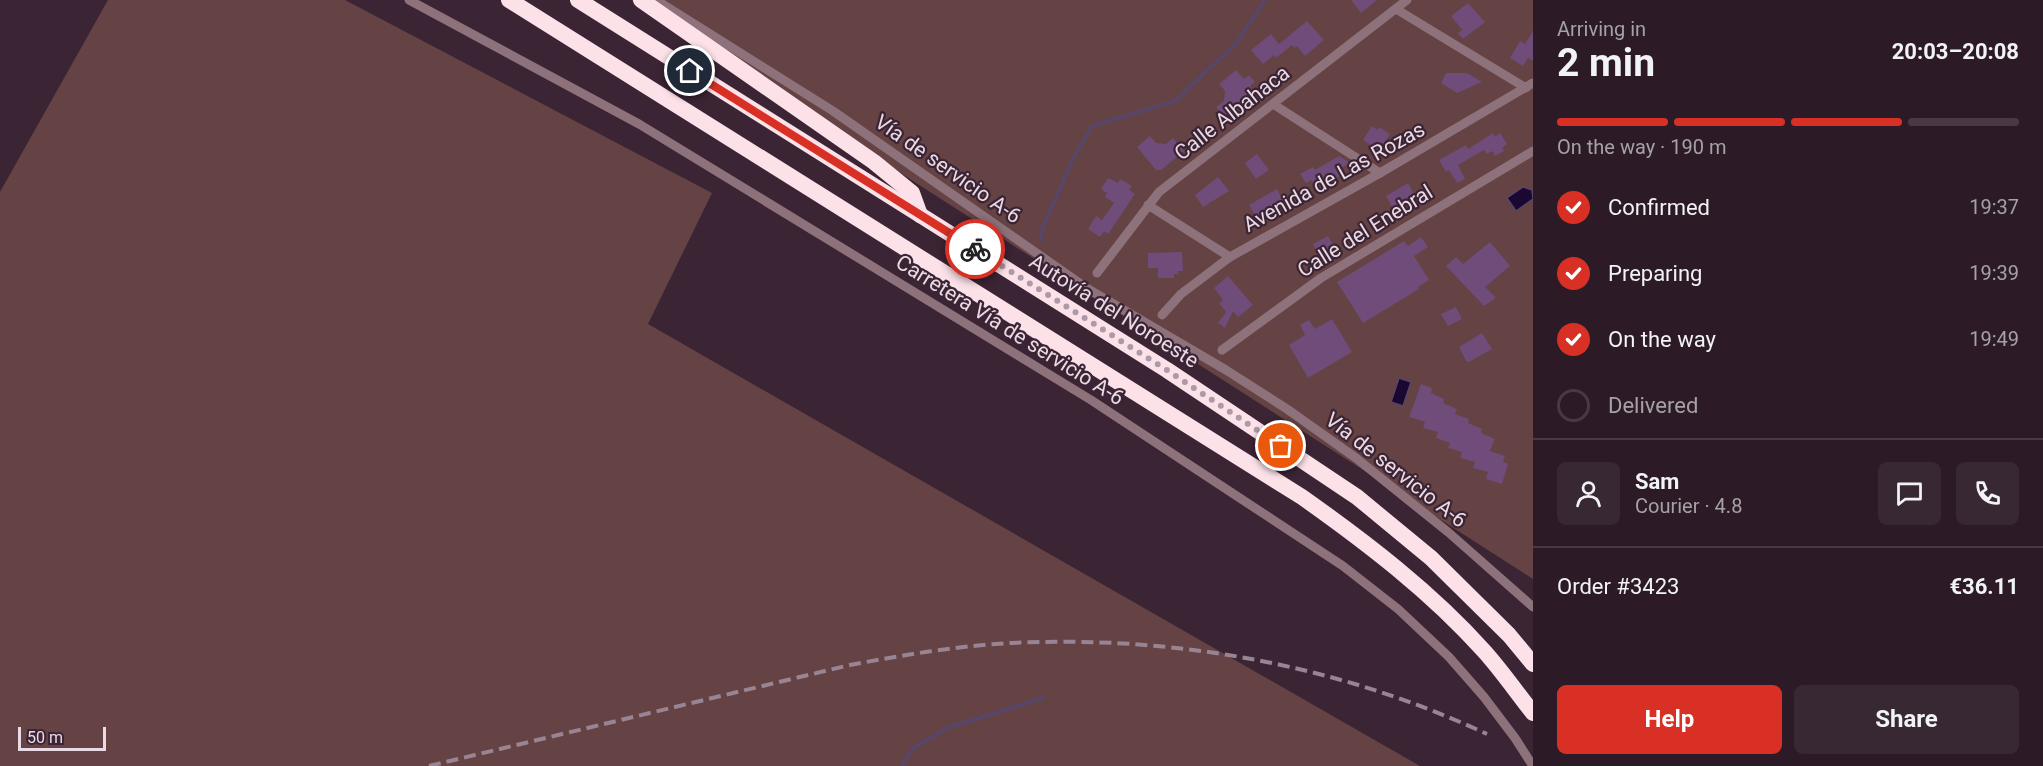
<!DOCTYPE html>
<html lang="en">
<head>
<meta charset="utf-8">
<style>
  :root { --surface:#2c1b27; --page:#382833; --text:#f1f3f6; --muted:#a6a1a7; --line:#483944; --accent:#d93025 }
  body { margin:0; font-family:Roboto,sans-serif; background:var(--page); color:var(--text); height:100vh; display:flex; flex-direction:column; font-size:22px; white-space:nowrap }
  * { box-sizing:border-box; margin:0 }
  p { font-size:20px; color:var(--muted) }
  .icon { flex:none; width:33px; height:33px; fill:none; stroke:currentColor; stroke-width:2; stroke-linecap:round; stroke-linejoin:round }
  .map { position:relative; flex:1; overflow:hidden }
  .side { display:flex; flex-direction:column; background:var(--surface); width:510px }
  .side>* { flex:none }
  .scale { position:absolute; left:18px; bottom:15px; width:88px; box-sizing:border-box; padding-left:6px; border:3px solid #eadae5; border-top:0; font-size:16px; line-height:21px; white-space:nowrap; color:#eadae5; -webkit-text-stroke:4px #3b2434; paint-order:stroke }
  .pin { position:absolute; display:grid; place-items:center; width:51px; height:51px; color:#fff; margin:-26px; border:3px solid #fff; border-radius:50%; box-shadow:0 2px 6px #0007 }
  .courier { position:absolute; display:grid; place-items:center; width:60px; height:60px; margin:-30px; border:4px solid #d93025; border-radius:50%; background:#fff; color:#222; box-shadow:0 2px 8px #0007 }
  .summary em { font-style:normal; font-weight:700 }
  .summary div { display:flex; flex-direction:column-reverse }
  .summary { display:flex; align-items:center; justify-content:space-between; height:102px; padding:0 24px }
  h1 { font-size:39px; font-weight:700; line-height:45px }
  .bar { display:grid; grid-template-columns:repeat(4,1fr); gap:9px 6px; align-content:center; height:72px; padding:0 24px }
  .bar i { height:8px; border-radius:4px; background:var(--line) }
  .bar .active { background:var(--accent) }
  .bar p { grid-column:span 4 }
  .line { display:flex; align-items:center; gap:15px; padding:0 24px; border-top:2px solid var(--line) }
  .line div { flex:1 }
  .round { display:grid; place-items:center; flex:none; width:63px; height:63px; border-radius:9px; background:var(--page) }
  ol { padding:0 24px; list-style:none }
  li { display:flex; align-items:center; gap:18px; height:66px }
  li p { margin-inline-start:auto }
  li .icon { padding:6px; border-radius:50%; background:var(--accent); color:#fff; stroke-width:4 }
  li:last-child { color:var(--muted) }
  li i { width:33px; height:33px; border:3px solid var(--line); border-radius:50% }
  .cta { display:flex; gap:12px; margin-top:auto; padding:12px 24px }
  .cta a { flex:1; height:69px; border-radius:9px; background:var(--accent); color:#fff; font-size:24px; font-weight:700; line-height:69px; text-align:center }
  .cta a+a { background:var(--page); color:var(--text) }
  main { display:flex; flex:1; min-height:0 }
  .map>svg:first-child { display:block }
  .green { fill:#654243 }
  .water { fill:#1a0732; stroke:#584668; stroke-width:1.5 }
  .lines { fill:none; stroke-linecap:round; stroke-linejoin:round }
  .stream { stroke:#584668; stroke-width:4 }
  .building { fill:#6f4c79 }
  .minor { stroke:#8e727b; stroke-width:9 }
  .motorway { stroke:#fde1e9; stroke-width:16 }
  .rail { stroke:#988492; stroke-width:4; stroke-dasharray:12 6; stroke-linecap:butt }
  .done { stroke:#ad9aa7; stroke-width:6; stroke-dasharray:0 10.8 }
  .route { stroke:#d93025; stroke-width:8 }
  .labels { text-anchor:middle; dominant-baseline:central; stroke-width:4.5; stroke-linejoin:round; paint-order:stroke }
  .street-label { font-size:21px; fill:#eadae5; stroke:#3b2434 }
</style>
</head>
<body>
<main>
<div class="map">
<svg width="1533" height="766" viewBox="0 0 1533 766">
  <rect width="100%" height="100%" fill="#3b2434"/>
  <g class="green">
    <polygon points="108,0 345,0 712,193 648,324 1420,766 0,766 0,192"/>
    <polygon points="631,0 1533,0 1533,579"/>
  </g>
  <g class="water">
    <polygon points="1523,187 1532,190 1533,199 1516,211 1507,198"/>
    <polygon points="1399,378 1411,382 1403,406 1391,402"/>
  </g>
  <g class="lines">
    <g class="stream">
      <polyline points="1041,240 1042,229 1073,159 1092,126 1175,101 1236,43 1265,0"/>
      <polyline points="902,766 912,749 947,728 1043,698"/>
    </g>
  </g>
  <g class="building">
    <polygon points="1351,0 1377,0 1361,13"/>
    <polygon points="1468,3 1485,22 1463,39 1458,33 1462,30 1451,16"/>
    <polygon points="1307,21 1324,40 1305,56 1297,46 1294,48 1292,45 1276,58 1274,55 1263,64 1251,50 1271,34 1279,44"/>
    <polygon points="1533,31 1533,61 1528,58 1523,66 1510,58 1520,41 1525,44"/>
    <polygon points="1236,70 1244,79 1249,75 1255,82 1250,86 1255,93 1251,95 1250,102 1227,120 1216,107 1224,101 1225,91 1219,84"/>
    <polygon points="1446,73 1467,73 1482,82 1457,93 1441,83"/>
    <polygon points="1372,126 1378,130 1379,127 1390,134 1379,151 1363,140"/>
    <polygon points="1493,133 1495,137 1500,133 1507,144 1502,148 1504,151 1495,156 1492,151 1487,154 1484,150 1458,165 1465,179 1457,183 1449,170 1446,172 1439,160 1466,145 1468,149"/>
    <polygon points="1150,136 1156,143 1166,144 1173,138 1184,151 1161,170 1156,170 1137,147"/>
    <polygon points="1257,154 1269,170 1256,179 1245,163"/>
    <polygon points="1339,156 1350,163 1337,170 1340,176 1316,188 1311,180 1306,183 1300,174 1313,167 1315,170"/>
    <polygon points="1218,177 1229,191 1203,207 1195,195"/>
    <polygon points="1108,178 1118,183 1120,179 1132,186 1129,190 1135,194 1108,234 1104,231 1100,237 1088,229 1096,216 1102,220 1114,203 1105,197 1107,193 1101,189"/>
    <polygon points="1408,183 1414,195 1392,207 1386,196"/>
    <polygon points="1277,189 1285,204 1258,220 1249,205"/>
    <polygon points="1328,236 1337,252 1321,260 1313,244"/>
    <polygon points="1421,237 1428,247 1414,256 1429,280 1418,287 1419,289 1363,323 1337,282 1404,241 1408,246"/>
    <polygon points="1490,242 1510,266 1485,287 1496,298 1484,306 1446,266 1456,257 1463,264"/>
    <polygon points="1182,252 1183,271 1178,271 1178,274 1174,274 1174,278 1158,278 1158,268 1148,268 1148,253"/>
    <polygon points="1228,276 1253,305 1238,317 1233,311 1225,328 1218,323 1226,312 1219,303 1223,300 1214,288"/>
    <polygon points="1456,307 1462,319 1448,326 1441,314"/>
    <polygon points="1332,319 1352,352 1308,378 1289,345 1305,335 1300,325 1309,320 1315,329"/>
    <polygon points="1482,333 1492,349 1469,362 1466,361 1459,347"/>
    <polygon points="1421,384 1432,388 1431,393 1444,399 1443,403 1457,409 1455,414 1469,419 1468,423 1482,429 1481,433 1495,439 1490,451 1505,456 1503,462 1508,464 1502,484 1486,479 1488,472 1473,468 1475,462 1460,458 1462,452 1448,448 1450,443 1436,438 1438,432 1423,428 1425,422 1409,417"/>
  </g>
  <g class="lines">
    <g class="minor">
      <polyline points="409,0 639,124 1091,400 1343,566 1398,609 1449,657 1484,697 1515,738 1533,766"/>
      <polyline points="656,0 833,111 1088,289 1226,370 1287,409 1356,458 1448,532 1533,607"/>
      <polyline points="1396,9 1526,88"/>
      <polyline points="1273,104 1380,173"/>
      <polyline points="1148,205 1230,257"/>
      <polyline points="1097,273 1159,192 1407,0"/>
      <polyline points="1162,315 1181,294 1230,257 1380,173 1533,83"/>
      <polyline points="1222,350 1321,278 1533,151"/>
    </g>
    <g class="motorway">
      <path d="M509 0 1302 497C1367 543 1431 592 1484 651 1502 671 1517 693 1533 713"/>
      <polyline points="578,0 1167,370 1357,497 1431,558 1509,635 1533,664"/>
      <polyline points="641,0 874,162 912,193 920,215"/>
    </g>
    <path class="rail" d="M429 766 850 665C903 655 957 646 1011 643 1175 635 1338 665 1487 734"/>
  </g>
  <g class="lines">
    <polyline class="done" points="975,249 1167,370 1281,446"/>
    <polyline class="route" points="690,71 975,249"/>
  </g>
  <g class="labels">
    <g class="street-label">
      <text transform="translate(1232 113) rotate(-38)">Calle Albahaca</text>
      <text transform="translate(948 169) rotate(35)">Vía de servicio A-6</text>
      <text transform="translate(1334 177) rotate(-29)">Avenida de Las Rozas</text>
      <text transform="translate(1365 231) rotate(-32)">Calle del Enebral</text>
      <text transform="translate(1114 311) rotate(32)">Autovía del Noroeste</text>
      <text transform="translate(1010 330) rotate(32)">Carretera Vía de servicio A-6</text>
      <text transform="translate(1396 470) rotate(38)">Vía de servicio A-6</text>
    </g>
  </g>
</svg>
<div class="scale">50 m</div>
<div class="pin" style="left:1281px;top:446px;background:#ea580c"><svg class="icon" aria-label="bag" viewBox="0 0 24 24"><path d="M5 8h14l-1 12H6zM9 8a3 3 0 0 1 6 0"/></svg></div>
<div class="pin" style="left:690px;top:71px;background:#1f2937"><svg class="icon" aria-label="home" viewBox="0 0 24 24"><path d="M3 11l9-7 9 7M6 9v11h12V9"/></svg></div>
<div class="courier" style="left:975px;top:249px"><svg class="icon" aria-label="bike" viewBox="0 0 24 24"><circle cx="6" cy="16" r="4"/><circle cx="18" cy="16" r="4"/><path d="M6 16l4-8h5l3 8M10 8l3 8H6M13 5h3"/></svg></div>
</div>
<section class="side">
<div class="summary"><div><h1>2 min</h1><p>Arriving in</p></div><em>20:03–20:08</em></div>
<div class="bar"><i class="active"></i><i class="active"></i><i class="active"></i><i></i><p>On the way · 190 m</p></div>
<ol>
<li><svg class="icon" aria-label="check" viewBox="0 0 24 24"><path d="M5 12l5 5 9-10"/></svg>Confirmed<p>19:37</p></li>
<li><svg class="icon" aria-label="check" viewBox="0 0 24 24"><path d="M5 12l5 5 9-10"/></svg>Preparing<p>19:39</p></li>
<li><svg class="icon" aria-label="check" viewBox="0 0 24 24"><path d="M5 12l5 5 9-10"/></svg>On the way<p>19:49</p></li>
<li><i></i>Delivered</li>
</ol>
<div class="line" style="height:108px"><a class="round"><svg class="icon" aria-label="person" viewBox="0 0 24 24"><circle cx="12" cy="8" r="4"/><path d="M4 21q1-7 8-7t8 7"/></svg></a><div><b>Sam</b><p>Courier · 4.8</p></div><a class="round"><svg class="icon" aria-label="chat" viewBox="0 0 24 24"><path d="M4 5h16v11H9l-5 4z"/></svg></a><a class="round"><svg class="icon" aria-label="phone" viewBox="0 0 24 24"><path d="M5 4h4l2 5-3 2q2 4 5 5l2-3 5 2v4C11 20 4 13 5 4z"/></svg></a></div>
<div class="line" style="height:78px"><div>Order #3423</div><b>€36.11</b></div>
<div class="cta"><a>Help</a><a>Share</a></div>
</section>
</main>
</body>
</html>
